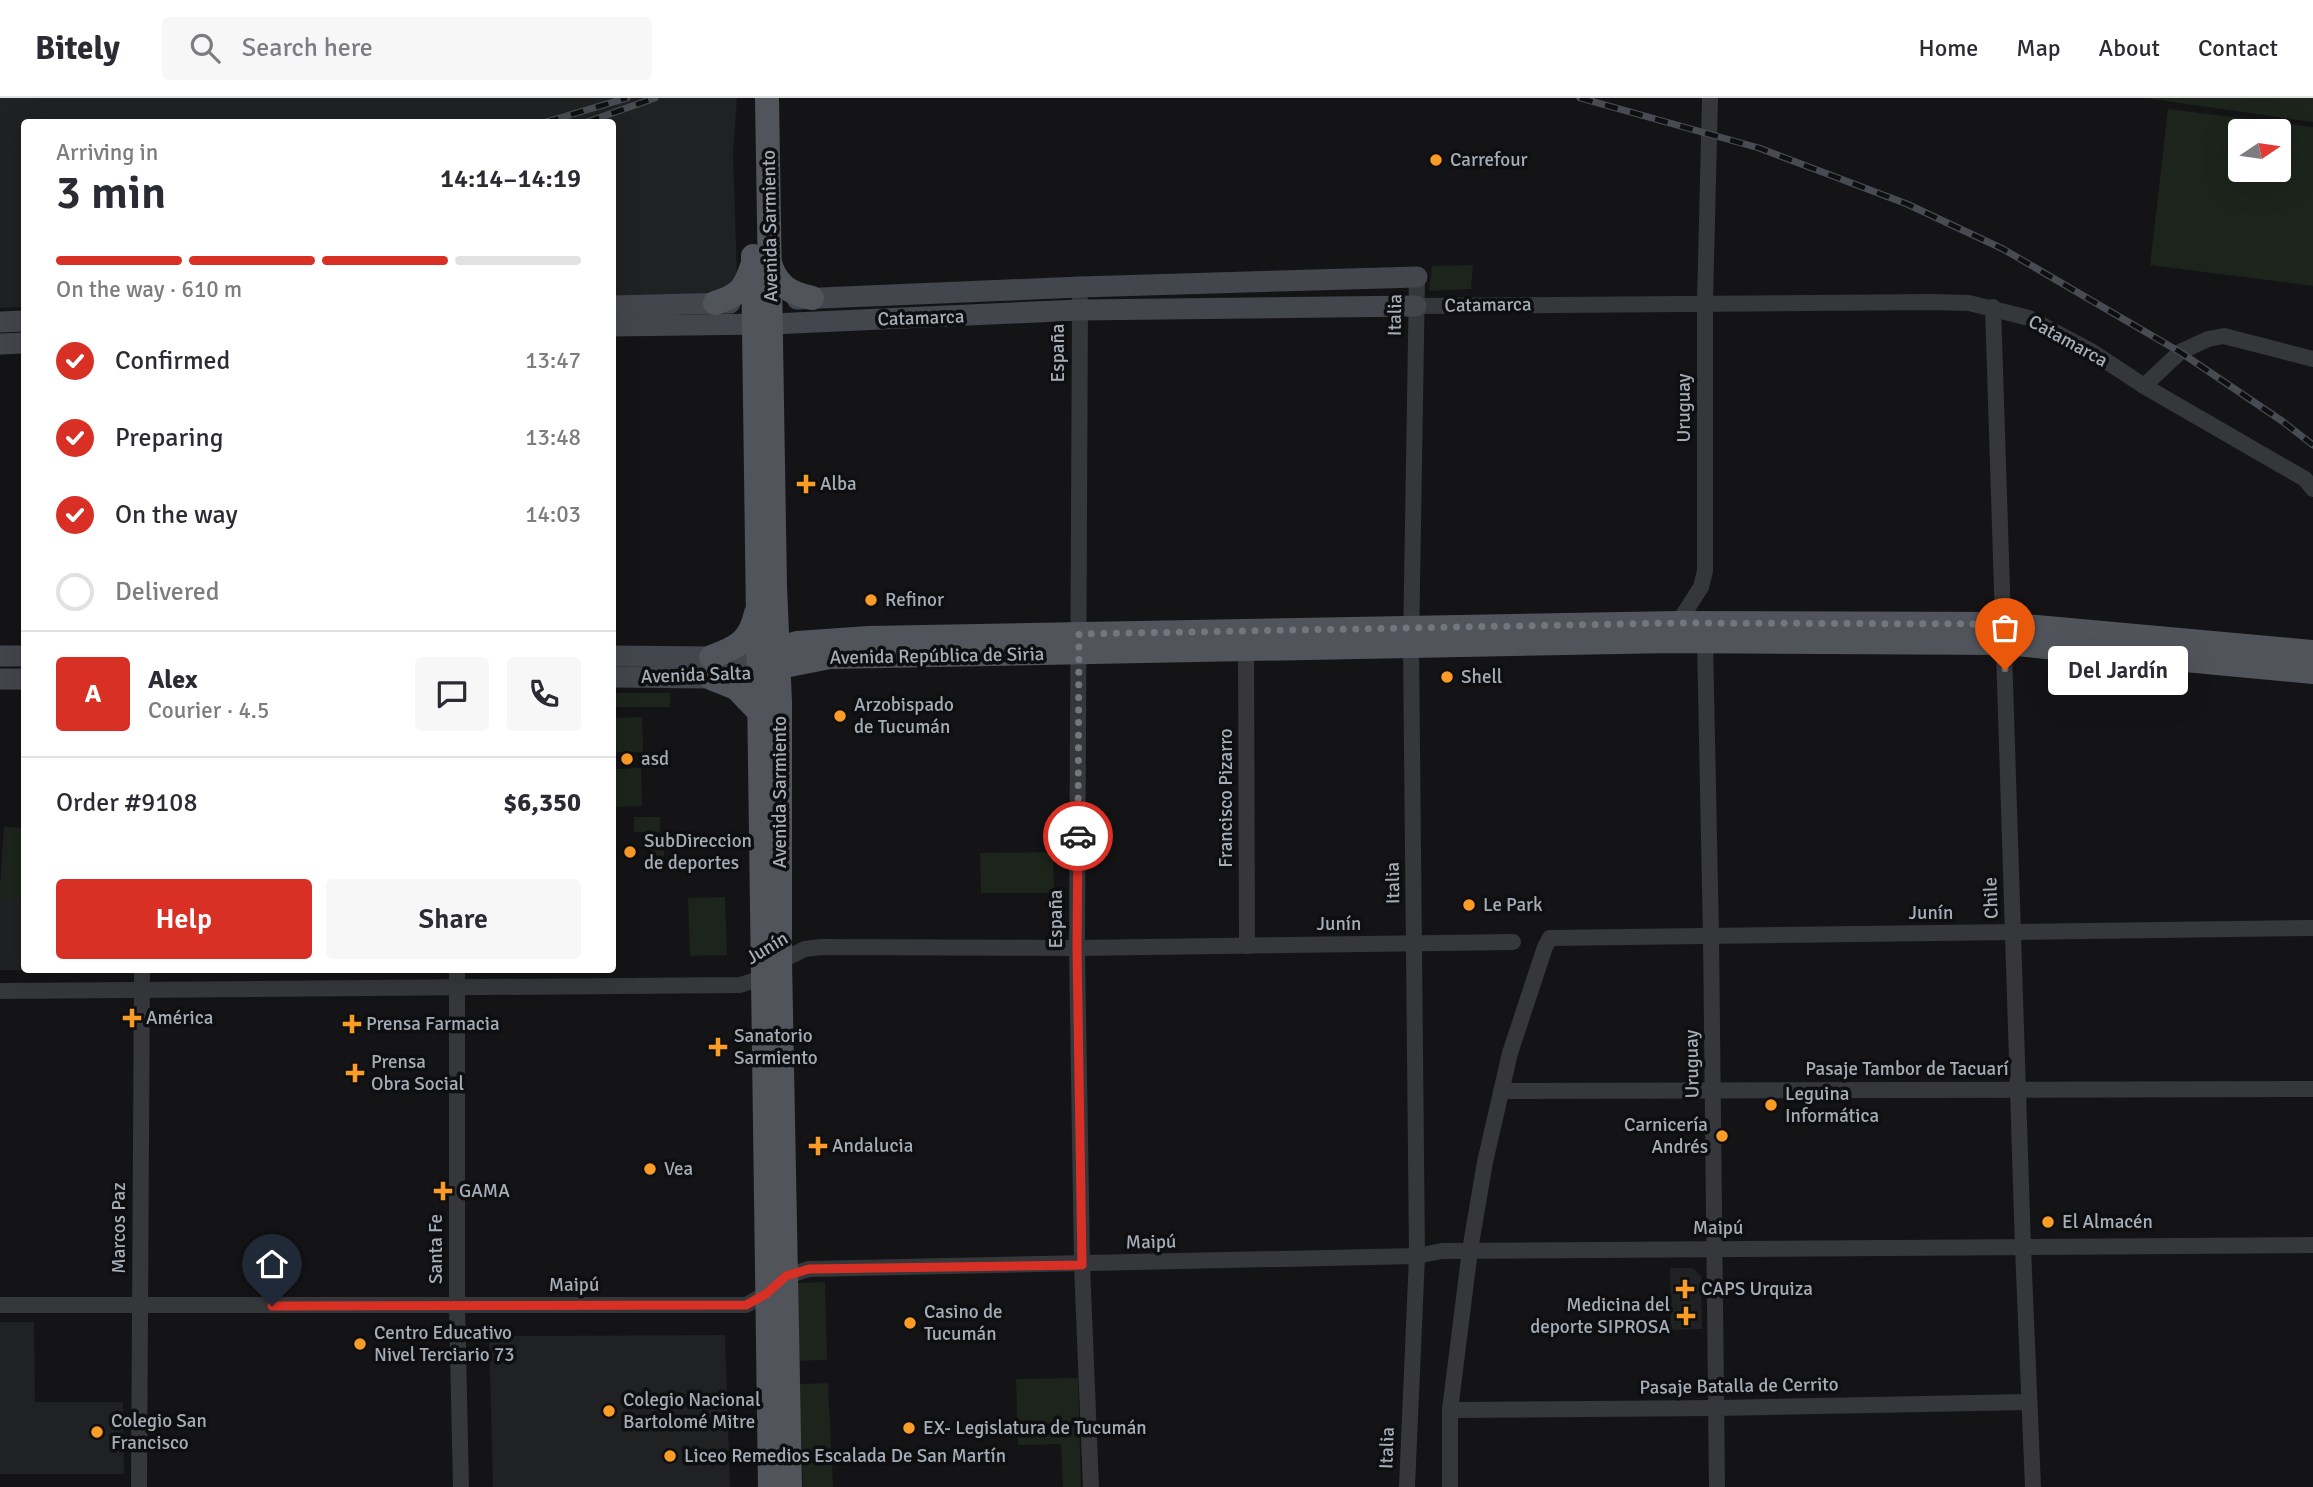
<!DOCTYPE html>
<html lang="en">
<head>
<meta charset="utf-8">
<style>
  :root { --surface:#fff; --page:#f7f7f7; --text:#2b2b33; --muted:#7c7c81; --line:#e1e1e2; --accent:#d93025 }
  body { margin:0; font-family:Signika,sans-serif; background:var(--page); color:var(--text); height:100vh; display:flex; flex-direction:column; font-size:26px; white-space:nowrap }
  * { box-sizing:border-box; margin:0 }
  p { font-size:23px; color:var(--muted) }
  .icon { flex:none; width:38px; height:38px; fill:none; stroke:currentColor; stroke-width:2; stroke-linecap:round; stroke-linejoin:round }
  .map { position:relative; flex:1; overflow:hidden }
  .sheet { position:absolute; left:21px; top:21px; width:595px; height:854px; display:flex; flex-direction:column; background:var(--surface); border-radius:7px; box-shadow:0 7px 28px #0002 }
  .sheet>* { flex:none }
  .needle { width:46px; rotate:77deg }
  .tools { position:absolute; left:2228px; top:21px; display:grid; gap:14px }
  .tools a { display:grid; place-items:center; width:63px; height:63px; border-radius:7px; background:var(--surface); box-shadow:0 7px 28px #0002; font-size:35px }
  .pin { position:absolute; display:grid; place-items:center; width:60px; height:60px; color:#fff; margin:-72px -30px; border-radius:50% 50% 50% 0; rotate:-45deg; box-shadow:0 0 7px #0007 }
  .pin .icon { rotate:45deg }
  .courier { position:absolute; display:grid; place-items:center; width:70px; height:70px; margin:-35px; border:5px solid #d93025; border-radius:50%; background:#fff; color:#222; box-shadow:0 2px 9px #0007 }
  .bubble { position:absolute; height:49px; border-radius:7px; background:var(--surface); box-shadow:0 7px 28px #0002; font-size:23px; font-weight:600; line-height:49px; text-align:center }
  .overview em { font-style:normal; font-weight:600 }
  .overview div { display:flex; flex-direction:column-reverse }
  .overview { display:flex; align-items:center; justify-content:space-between; height:119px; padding:0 35px }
  h1 { font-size:46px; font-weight:600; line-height:52px }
  .bar { display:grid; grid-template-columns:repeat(4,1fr); gap:10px 7px; align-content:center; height:84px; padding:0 35px }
  .bar i { height:9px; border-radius:5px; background:var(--line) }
  .bar .on { background:var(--accent) }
  .bar p { grid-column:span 4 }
  .line { display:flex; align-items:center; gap:18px; padding:0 35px; border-top:2px solid var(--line) }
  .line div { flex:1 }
  .round { display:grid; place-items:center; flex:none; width:74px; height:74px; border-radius:7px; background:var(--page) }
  ol { padding:0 35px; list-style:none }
  li { display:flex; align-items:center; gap:21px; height:77px }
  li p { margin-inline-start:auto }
  li .icon { padding:7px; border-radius:50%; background:var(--accent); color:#fff; stroke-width:4 }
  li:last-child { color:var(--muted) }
  li i { width:38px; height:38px; border:4px solid var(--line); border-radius:50% }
  .cta { display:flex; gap:14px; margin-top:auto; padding:14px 35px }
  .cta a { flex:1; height:80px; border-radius:7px; background:var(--accent); color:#fff; font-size:28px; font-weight:600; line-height:80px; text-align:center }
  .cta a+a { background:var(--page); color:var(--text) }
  header { display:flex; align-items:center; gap:42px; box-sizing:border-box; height:98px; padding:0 35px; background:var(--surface); border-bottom:2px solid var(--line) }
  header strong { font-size:33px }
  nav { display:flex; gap:38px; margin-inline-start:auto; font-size:24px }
  .search { width:490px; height:63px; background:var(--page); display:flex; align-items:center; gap:18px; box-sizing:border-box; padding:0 24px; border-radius:7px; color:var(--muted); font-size:26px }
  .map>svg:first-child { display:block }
  .built { fill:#202123 }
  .green { fill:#1c241c; fill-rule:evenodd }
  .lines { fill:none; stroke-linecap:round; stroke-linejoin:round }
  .minor { stroke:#35373b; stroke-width:16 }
  .secondary { stroke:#43464c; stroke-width:21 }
  .primary { stroke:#51545b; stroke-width:24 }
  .rail-casing { stroke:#484b51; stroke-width:7 }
  .rail { stroke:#0f0f11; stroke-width:4.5; stroke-dasharray:13; stroke-linecap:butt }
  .done { stroke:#72777f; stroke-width:7; stroke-dasharray:0 12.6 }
  .route { stroke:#d93025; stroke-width:9 }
  .poi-dot { fill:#fb9c27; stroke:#0f0f11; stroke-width:2.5 }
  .labels { text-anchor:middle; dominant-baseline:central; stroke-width:7; stroke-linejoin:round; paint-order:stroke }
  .poi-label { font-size:19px; fill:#a5adb7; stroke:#0f0f11; text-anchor:start }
  .street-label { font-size:19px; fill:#a5adb7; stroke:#0f0f11 }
</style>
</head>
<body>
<header>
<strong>Bitely</strong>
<div class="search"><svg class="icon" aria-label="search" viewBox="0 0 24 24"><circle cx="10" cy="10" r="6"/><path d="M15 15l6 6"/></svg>Search here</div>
<nav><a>Home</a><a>Map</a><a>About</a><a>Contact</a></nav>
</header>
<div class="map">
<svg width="2313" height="1389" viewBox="0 0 2313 1389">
  <rect width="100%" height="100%" fill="#141416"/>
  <g class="built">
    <polygon points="0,0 737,0 733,54 737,179 720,197 613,199 612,24 24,24 24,209 0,210"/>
    <polygon points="4,729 24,730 24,872 62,872 0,872 0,787"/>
    <polygon points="1670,1170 1693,1170 1701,1178 1702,1231 1671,1232"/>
    <polygon points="0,1224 34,1224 35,1304 123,1304 124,1376 0,1376"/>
    <polygon points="725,1237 730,1389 493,1389 489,1238"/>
  </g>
  <g class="green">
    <polygon points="2145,0 2313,0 2313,24"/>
    <path d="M2168 11 2313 29V188L2150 167ZM2240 33H2278V72H2240Z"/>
    <polygon points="1473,167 1471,191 1429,193 1432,168"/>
    <rect x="613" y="595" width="57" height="14"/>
    <polygon points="642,619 643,654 613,654 613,620"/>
    <polygon points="641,670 642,708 613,709 613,671"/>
    <rect x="634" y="719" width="26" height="15"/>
    <polygon points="6,731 24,732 24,802 1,801"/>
    <polygon points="649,741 664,741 664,761 650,761"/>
    <polygon points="1053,754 1054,795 981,795 980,755"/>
    <polygon points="725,799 727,857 690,858 688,800"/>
    <polygon points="825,1184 827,1262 798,1263 796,1185"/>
    <polygon points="1078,1280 1081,1389 1063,1389 1061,1346 1018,1347 1016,1281"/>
    <polygon points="828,1285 833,1389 803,1389 799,1286"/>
  </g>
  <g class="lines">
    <g class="minor">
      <polyline points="1080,202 1077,850 1082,1167 1091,1389"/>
      <polyline points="1416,208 1932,204 1969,205 2029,220 2091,253 2144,288 2305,381 2313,391"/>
      <polyline points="1993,209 2023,1150 2033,1389"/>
      <polyline points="2144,288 2180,254 2208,241 2224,238 2313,261"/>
      <polyline points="1680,532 1678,525 1701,489 1705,473 1705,204 1710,0"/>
      <polyline points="1705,543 1711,838 1717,1389"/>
      <polyline points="1246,552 1247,848"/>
      <polyline points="457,872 457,1208 461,1389"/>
      <polyline points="0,893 740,887 762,880 780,863 805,851 821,849 1077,850 1513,844"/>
      <polyline points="1501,993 2313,991"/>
      <polyline points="0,1207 746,1207 766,1196 786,1178 809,1171 1417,1158 1442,1153 2313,1147"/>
      <polyline points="1450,1312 1717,1310 2029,1304"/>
      <polyline points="139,1389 142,872"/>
      <polyline points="1407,1389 1417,1158 1411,549 1417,179"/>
      <polyline points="1450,1389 1450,1312 1470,1152 1485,1064 1510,955 1545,849 1550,840 2313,830"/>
    </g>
    <g class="secondary">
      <polyline points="797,201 1080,189 1417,179"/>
      <polyline points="612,208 730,205"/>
      <polyline points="0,224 24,223"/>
      <polyline points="612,228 772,226 1079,212 1416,208"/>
      <polyline points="0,246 24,245"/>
      <polyline points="0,558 24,558"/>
      <polyline points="612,558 711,559 758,556"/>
      <polyline points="612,579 711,580 758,575"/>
      <polyline points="0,581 24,581"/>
    </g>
    <g class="primary">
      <polyline points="767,0 775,489 780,604 780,863 790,1389"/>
      <polyline points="753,158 770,1389"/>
      <path d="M770 165C777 188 790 195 812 200"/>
      <path d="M715 205C739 197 744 192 752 168"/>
      <polyline points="758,556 797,545 869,540 1678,525 2004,526 2313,554"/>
      <path d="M711 559C737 550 750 543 756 515"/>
      <polyline points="758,575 779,569 830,559 1672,543 2004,545 2313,574"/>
      <polyline points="711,580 736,590 760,615"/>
    </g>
    <defs>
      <g id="rail">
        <polyline points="1580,0 1759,50 1907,106 2003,151 2180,254 2282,323 2313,347"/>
        <polyline points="546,24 627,0"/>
        <polyline points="587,24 655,0"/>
      </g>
    </defs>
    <use href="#rail" class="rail-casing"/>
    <use href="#rail" class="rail"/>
  </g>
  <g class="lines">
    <polyline class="done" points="1078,738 1079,536 1678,525 2004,526 2005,572"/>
    <polyline class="route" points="272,1208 746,1207 766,1196 786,1178 809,1171 1082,1167 1077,849 1078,738"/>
  </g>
  <g class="poi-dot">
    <circle cx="1436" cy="62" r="7"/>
    <path d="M802.5 375.5h7v7h7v7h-7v7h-7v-7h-7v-7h7z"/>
    <circle cx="871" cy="502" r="7"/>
    <circle cx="1447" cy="579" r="7"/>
    <circle cx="840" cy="618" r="7"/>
    <circle cx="627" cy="661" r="7"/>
    <circle cx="630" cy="754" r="7"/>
    <circle cx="1469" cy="807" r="7"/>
    <path d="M128.5 909.5h7v7h7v7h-7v7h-7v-7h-7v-7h7z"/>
    <path d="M348.5 915.5h7v7h7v7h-7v7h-7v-7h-7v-7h7z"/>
    <path d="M714.5 938.5h7v7h7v7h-7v7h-7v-7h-7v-7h7z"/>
    <path d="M351.5 964.5h7v7h7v7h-7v7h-7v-7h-7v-7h7z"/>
    <circle cx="1771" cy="1007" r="7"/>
    <circle cx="1722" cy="1038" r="7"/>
    <path d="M814.5 1037.5h7v7h7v7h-7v7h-7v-7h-7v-7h7z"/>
    <circle cx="650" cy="1071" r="7"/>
    <path d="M439.5 1082.5h7v7h7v7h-7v7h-7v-7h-7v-7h7z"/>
    <circle cx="2048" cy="1124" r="7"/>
    <path d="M1681.5 1180.5h7v7h7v7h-7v7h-7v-7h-7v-7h7z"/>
    <path d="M1682.5 1207.5h7v7h7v7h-7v7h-7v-7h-7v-7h7z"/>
    <circle cx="910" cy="1225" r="7"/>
    <circle cx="360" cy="1246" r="7"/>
    <circle cx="609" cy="1313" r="7"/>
    <circle cx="909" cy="1330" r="7"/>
    <circle cx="97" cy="1334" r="7"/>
    <circle cx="670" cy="1358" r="7"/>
  </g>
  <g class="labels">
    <g class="poi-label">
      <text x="1450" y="62">Carrefour</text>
      <text x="820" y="386">Alba</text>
      <text x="885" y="502">Refinor</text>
      <text x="1461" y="579">Shell</text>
      <text x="854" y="607">Arzobispado<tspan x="854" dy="22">de Tucumán</tspan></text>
      <text x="641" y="661">asd</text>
      <text x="644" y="743">SubDireccion<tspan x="644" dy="22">de deportes</tspan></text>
      <text x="1483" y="807">Le Park</text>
      <text x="146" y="920">América</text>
      <text x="366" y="926">Prensa Farmacia</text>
      <text x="734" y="938">Sanatorio<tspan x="734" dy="22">Sarmiento</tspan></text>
      <text x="371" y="964">Prensa<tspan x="371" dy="22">Obra Social</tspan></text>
      <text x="1785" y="996">Leguina<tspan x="1785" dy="22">Informática</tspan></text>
      <text x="1708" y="1027" text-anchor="end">Carnicería<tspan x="1708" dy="22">Andrés</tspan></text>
      <text x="832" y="1048">Andalucia</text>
      <text x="664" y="1071">Vea</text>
      <text x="459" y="1093">GAMA</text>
      <text x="2062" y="1124">El Almacén</text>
      <text x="1701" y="1191">CAPS Urquiza</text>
      <text x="1670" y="1207" text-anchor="end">Medicina del<tspan x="1670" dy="22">deporte SIPROSA</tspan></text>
      <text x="924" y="1214">Casino de<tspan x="924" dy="22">Tucumán</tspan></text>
      <text x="374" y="1235">Centro Educativo<tspan x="374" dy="22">Nivel Terciario 73</tspan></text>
      <text x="623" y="1302">Colegio Nacional<tspan x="623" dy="22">Bartolomé Mitre</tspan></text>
      <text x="111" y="1323">Colegio San<tspan x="111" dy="22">Francisco</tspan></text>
      <text x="923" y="1330">EX- Legislatura de Tucumán</text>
      <text x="684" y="1358">Liceo Remedios Escalada De San Martín</text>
    </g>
    <g class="street-label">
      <text transform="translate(770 128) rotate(-91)">Avenida Sarmiento</text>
      <text transform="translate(1488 207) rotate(-1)">Catamarca</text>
      <text transform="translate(1395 217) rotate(-89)">Italia</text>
      <text transform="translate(921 220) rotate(-2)">Catamarca</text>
      <text transform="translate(2068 243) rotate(29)">Catamarca</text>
      <text transform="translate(1058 255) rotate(-90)">España</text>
      <text transform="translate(1684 310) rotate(-90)">Uruguay</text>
      <text transform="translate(937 558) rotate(-1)">Avenida República de Siria</text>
      <text transform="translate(696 577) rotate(-2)">Avenida Salta</text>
      <text transform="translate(780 694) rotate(-90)">Avenida Sarmiento</text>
      <text transform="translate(1226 700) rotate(-90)">Francisco Pizarro</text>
      <text transform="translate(1393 785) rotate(-91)">Italia</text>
      <text transform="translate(1991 800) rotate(-92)">Chile</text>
      <text x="1931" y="815">Junín</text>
      <text transform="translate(1056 821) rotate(-90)">España</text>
      <text x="1339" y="826">Junín</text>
      <text transform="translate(767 850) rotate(-31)">Junín</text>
      <text transform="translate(1692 966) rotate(-91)">Uruguay</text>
      <text x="1907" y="971">Pasaje Tambor de Tacuarí</text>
      <text transform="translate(119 1130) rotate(-90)">Marcos Paz</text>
      <text x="1718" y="1130">Maipú</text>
      <text transform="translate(1151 1144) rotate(-1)">Maipú</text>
      <text transform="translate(436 1151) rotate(-90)">Santa Fe</text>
      <text x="574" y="1187">Maipú</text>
      <text transform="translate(1739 1288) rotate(-1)">Pasaje Batalla de Cerrito</text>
      <text transform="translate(1387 1350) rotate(-88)">Italia</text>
    </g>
  </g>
</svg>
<div class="tools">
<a><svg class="needle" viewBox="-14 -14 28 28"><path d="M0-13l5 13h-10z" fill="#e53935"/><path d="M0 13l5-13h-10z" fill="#7c7c81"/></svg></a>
</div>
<div class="pin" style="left:2005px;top:572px;background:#ea580c"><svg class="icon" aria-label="bag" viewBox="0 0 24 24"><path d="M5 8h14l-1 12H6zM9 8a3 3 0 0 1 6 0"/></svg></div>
<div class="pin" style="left:272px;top:1208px;background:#1f2937"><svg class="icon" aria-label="home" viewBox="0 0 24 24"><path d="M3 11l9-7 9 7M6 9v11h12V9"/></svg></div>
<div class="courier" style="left:1078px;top:738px"><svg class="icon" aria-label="car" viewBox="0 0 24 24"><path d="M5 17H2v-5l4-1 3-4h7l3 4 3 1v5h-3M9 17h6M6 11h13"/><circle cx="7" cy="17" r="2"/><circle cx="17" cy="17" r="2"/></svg></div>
<div class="bubble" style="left:2048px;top:548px;width:140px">Del Jardín</div>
<section class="sheet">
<div class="overview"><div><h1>3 min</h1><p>Arriving in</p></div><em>14:14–14:19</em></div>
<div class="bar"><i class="on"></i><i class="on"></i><i class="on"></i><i></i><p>On the way · 610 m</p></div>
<ol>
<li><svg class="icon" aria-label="check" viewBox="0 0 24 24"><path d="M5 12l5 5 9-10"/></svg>Confirmed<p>13:47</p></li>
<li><svg class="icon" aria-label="check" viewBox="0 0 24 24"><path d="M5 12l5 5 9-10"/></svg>Preparing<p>13:48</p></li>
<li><svg class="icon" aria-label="check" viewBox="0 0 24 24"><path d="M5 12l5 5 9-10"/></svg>On the way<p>14:03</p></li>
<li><i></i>Delivered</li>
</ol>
<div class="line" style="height:126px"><b class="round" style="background:var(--accent);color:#fff">A</b><div><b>Alex</b><p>Courier · 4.5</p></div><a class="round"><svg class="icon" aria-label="chat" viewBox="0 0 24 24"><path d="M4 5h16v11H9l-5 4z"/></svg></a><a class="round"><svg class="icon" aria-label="phone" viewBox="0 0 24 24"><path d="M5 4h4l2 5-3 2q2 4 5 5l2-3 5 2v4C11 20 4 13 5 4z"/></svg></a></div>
<div class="line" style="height:91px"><div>Order #9108</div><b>$6,350</b></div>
<div class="cta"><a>Help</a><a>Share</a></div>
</section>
</div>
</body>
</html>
